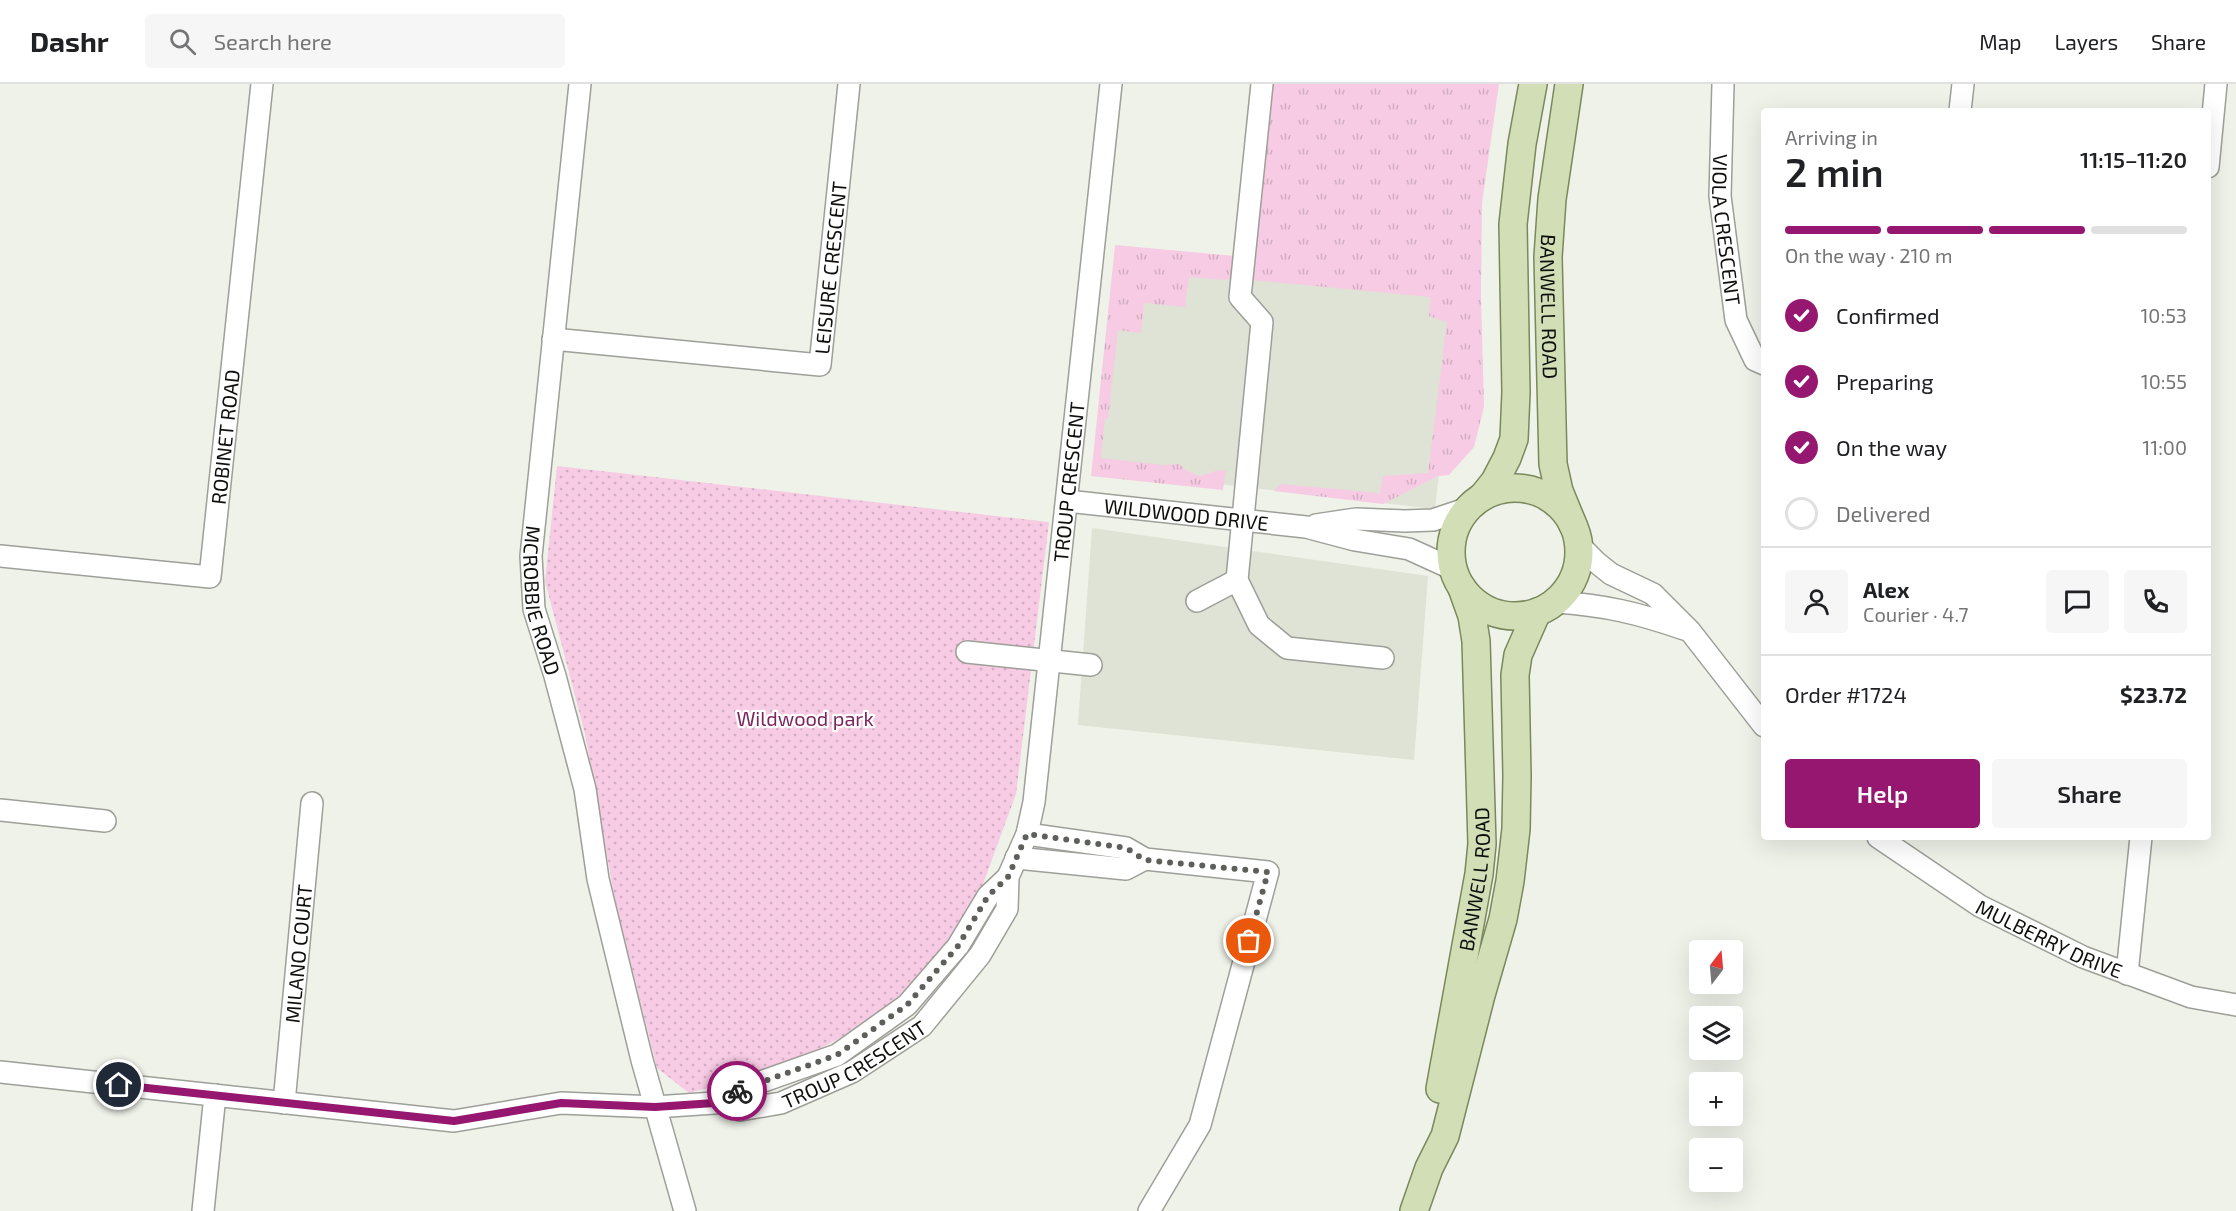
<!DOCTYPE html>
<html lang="en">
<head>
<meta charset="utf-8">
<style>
  :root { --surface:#fff; --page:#f6f6f6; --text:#202124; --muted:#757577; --line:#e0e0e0; --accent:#96176f }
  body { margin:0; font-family:"Exo 2",sans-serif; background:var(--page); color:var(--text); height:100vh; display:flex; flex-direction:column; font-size:22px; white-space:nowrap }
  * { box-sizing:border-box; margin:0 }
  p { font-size:20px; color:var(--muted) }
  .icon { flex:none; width:33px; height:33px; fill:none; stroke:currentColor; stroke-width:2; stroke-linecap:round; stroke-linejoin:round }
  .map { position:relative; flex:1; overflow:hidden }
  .details { position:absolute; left:1761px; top:24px; width:450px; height:732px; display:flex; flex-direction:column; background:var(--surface); border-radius:6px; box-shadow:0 6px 24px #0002 }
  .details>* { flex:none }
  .needle { width:39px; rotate:16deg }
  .tools { position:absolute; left:1689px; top:856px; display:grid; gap:12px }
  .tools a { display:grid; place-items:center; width:54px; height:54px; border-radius:6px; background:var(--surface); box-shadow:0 6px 24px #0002; font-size:30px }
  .pin { position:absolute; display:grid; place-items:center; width:51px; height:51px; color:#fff; margin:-26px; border:3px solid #fff; border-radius:50%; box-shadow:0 2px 6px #0007 }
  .courier { position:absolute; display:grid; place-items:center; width:60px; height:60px; margin:-30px; border:4px solid #96176f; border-radius:50%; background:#fff; color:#222; box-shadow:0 2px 8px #0007 }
  .overview em { font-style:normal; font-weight:600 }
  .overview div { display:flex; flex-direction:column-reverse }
  .overview { display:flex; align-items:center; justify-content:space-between; height:102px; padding:0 24px }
  h1 { font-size:39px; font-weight:600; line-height:45px }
  .bar { display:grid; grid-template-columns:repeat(4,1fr); gap:9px 6px; align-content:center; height:72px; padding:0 24px }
  .bar i { height:8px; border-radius:4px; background:var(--line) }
  .bar .selected { background:var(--accent) }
  .bar p { grid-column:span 4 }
  .line { display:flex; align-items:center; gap:15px; padding:0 24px; border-top:2px solid var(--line) }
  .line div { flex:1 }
  .round { display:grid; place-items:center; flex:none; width:63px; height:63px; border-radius:6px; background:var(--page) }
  ol { padding:0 24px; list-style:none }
  li { display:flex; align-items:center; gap:18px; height:66px }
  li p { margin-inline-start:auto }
  li .icon { padding:6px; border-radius:50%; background:var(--accent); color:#fff; stroke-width:4 }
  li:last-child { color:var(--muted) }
  li i { width:33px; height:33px; border:3px solid var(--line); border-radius:50% }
  .cta { display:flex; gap:12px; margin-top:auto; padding:12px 24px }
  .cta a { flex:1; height:69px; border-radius:6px; background:var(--accent); color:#fff; font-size:24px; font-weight:600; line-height:69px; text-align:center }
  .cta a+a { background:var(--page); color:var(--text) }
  header { display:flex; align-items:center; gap:36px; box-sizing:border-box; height:84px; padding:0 30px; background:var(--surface); border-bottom:2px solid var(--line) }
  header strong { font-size:28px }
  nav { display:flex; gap:33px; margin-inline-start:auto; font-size:21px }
  .search { width:420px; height:54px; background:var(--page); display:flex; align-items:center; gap:15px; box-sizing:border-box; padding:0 21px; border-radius:6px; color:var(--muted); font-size:22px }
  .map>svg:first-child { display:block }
  .built { fill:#dee3d5 }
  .grass { fill:url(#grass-tufts) }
  .park { fill:url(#park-dots) }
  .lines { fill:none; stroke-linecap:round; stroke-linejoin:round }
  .minor-casing { stroke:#9d9f98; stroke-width:24 }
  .major-casing { stroke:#7a885c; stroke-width:30 }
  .minor { stroke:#fff; stroke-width:21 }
  .major { stroke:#d1deb6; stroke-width:27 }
  .done { stroke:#5d5f5a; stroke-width:6; stroke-dasharray:0 10.8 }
  .route { stroke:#96176f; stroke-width:8 }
  .labels { text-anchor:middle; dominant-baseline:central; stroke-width:4.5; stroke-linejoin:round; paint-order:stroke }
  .street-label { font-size:20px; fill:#0f100d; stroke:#fff }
  .park-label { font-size:20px; fill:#7b245d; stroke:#fff }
</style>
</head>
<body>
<header>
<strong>Dashr</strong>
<div class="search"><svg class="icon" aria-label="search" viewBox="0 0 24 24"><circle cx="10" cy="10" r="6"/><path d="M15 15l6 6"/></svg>Search here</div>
<nav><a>Map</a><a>Layers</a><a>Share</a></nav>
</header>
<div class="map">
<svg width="2236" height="1127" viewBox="0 0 2236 1127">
  <defs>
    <pattern id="grass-tufts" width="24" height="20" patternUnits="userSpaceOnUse" patternTransform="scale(1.5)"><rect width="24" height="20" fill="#f6cbe3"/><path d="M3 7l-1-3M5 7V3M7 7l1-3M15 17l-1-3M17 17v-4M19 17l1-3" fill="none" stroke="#d2adc2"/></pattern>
    <pattern id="park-dots" width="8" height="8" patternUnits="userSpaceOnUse" patternTransform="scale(1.5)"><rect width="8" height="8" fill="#f6cbe3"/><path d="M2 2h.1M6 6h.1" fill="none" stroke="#d2adc2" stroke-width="1.8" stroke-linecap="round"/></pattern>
  </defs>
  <rect width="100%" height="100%" fill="#eff2e9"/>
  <g class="built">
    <polygon points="1121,163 1460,202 1435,425 1096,386"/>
    <polygon points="1092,444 1428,492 1414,676 1078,641"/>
  </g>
  <g class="grass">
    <polygon points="1271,0 1499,0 1482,119 1481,211 1484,323 1474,363 1449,391 1438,392 1383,420 1274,407 1281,400 1380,409 1383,392 1428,389 1447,238 1429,232 1430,213 1252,196"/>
    <path d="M1115 161 1235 172C1234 181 1237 192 1226 196L1189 193 1185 223 1144 219 1141 249 1118 246 1108 335H1105L1101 374 1162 381 1179 380 1187 387 1200 392 1219 386 1226 387 1223 406 1091 392Z"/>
  </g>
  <polygon class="park" points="557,382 1049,438 1016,710 972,830 891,927 787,982 689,1009 657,984 615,816 585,650 545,497"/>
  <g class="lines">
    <defs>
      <g id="minor">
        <path id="s1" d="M580 0 531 472 534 525 555 592 585 705 598 795 642 976 685 1127"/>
        <polyline points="1262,0 1240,213 1262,238 1237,496 1259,541 1287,564 1383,574"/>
        <path id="s2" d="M1723 0 1720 112 1736 236 1755 276 1764 280"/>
        <polyline points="1960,27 1963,0"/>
        <polyline points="2208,83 2216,0"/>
        <path id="s3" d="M553 255 820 281 849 0"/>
        <path id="s4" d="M1067 417 1306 443 1355 456 1409 465 1453 485"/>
        <polyline points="1316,441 1356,435 1405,437 1433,436 1466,425"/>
        <polyline points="1579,461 1596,478 1611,490 1653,510 1690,547 1764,642"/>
        <path id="s5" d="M0 472 210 493 262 0"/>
        <polyline points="1197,517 1237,496"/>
        <path d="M1555 518C1604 521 1638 529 1684 545"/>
        <polyline points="967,568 1091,581"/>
        <polyline points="0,726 105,737"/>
        <polyline points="1027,750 1126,764 1145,775 1268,788 1200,1041 1149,1127"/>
        <path id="s6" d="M1878 753 1980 822 2083 873 2191 913 2236 921"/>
        <polyline points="1016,774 1126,785 1145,775"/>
        <polyline points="2127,890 2141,753"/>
        <polyline points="0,988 454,1037 561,1019 655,1023 729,1018"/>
        <path id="s7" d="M729 1018 740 1026 781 1019 852 988 922 942 980 871 1007 825 1008 793 1027 750 1034 718 1111 0"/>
        <polyline points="729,1018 738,1006 837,971 907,921 958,862 988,812 1008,793"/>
        <path id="s8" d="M284 1019 312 719"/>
        <polyline points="203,1127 215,1011"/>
      </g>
      <g id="major">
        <path id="s9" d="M1569 0 1552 115 1548 173 1553 380 1559 407 1573 441"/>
        <circle cx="1515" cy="468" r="64"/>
        <polyline points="1483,412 1495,397 1507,374 1514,355 1516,308 1513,140 1522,60 1533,0"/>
        <path id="s10" d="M1440 1005 1479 790 1482 760 1476 557 1472 532 1462 504"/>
        <polyline points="1414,1127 1429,1084 1445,1052 1481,911 1503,835 1510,797 1516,745 1517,692 1515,591 1518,571 1537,528"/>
      </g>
    </defs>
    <use href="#minor" class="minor-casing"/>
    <use href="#major" class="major-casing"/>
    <use href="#minor" class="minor"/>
    <use href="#major" class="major"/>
  </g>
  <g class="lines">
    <polyline class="done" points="737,1007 837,971 907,921 958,862 988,812 1008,793 1027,750 1126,764 1145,776 1268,788 1249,857"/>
    <polyline class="route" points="119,1001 454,1037 561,1019 655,1023 729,1018 737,1007"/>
  </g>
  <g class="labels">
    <g class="street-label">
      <text stroke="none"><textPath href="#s2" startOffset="146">VIOLA CRESCENT</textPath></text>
      <text stroke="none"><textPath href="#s3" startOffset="366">LEISURE CRESCENT</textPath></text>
      <text stroke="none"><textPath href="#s9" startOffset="224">BANWELL ROAD</textPath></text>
      <text stroke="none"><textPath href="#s5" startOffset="352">ROBINET ROAD</textPath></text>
      <text stroke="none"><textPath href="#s7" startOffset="795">TROUP CRESCENT</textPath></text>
      <text stroke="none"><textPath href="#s4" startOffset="120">WILDWOOD DRIVE</textPath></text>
      <text stroke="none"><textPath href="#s1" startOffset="520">MCROBBIE ROAD</textPath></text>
      <text stroke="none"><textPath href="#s10" startOffset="213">BANWELL ROAD</textPath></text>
      <text stroke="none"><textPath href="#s6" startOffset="200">MULBERRY DRIVE</textPath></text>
      <text stroke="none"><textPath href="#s8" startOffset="150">MILANO COURT</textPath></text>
      <text stroke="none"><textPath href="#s7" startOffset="138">TROUP CRESCENT</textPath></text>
    </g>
    <g class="park-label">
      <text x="805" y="634">Wildwood park</text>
    </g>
  </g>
</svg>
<div class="tools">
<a><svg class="needle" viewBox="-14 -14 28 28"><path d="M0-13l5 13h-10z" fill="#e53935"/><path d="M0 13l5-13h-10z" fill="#757577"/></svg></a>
<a><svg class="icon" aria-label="layers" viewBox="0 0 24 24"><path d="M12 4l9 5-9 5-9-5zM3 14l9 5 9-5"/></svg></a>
<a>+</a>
<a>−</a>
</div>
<div class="pin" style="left:1249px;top:857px;background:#ea580c"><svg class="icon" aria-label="bag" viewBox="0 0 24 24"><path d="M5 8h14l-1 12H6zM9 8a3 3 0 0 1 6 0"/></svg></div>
<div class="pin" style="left:119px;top:1001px;background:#1f2937"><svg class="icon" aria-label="home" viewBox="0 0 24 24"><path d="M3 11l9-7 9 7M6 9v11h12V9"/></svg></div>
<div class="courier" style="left:737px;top:1007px"><svg class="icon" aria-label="bike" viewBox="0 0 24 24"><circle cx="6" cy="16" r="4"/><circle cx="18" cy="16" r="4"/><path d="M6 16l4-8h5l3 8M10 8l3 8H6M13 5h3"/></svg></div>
<section class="details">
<div class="overview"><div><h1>2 min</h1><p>Arriving in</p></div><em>11:15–11:20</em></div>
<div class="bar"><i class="selected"></i><i class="selected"></i><i class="selected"></i><i></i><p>On the way · 210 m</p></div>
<ol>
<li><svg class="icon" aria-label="check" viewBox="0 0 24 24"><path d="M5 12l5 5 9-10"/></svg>Confirmed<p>10:53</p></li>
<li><svg class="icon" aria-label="check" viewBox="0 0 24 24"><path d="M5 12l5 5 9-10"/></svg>Preparing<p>10:55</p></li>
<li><svg class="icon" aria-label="check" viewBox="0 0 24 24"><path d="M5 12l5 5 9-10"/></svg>On the way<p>11:00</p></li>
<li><i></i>Delivered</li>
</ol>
<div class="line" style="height:108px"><a class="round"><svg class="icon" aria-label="person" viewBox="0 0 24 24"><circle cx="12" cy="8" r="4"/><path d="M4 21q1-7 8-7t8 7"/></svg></a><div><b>Alex</b><p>Courier · 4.7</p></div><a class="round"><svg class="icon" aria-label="chat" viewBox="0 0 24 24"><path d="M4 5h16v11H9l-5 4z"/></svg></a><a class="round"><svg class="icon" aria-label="phone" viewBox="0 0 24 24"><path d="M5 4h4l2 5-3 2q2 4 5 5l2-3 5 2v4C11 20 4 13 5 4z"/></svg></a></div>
<div class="line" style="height:78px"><div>Order #1724</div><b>$23.72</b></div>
<div class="cta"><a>Help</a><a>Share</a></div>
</section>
</div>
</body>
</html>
